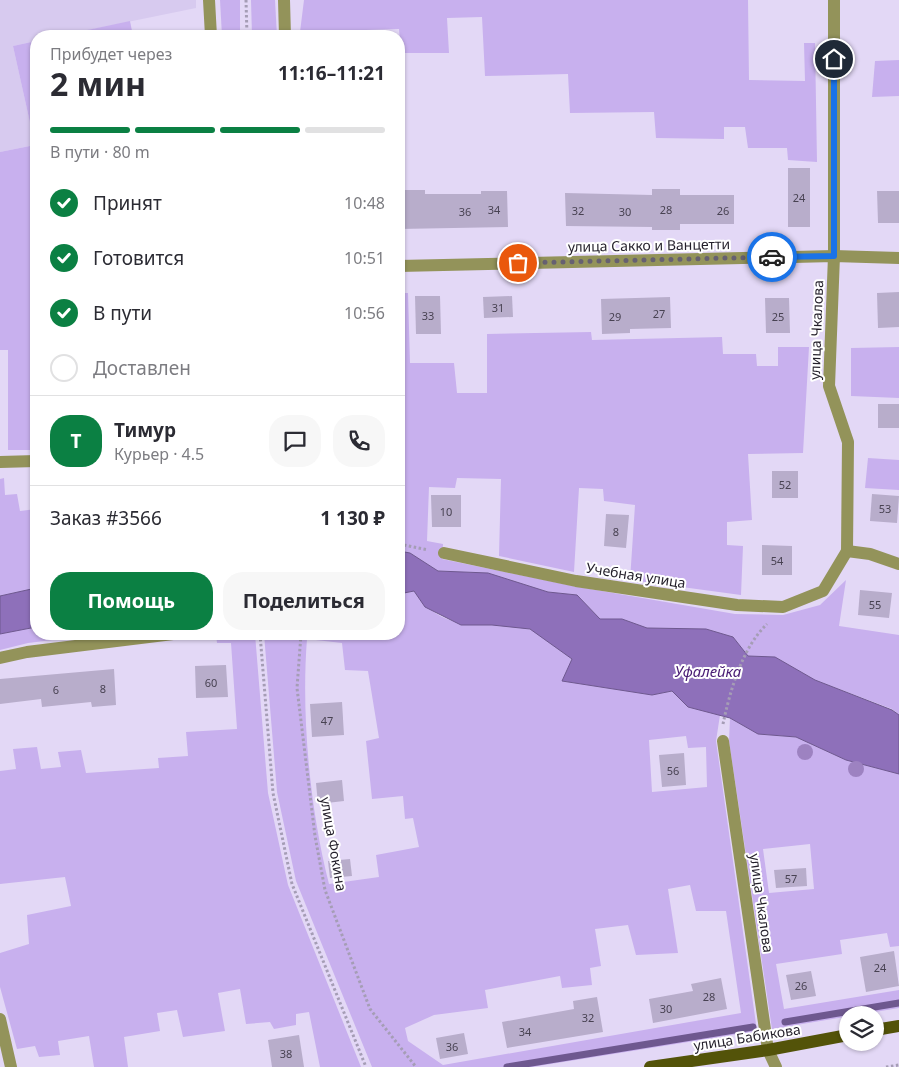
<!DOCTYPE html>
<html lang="ru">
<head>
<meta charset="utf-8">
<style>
  :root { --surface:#fff; --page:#f7f7f7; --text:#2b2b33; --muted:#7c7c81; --line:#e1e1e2; --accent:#0b8043 }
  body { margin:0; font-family:"Noto Sans",sans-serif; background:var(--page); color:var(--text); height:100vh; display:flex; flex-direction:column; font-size:19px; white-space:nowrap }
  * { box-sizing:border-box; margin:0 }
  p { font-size:16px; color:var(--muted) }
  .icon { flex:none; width:28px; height:28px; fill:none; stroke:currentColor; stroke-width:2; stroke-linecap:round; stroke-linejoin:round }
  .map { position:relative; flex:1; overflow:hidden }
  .side { position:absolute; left:30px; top:30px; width:375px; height:610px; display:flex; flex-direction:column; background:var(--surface); border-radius:20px; box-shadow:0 1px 4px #0004 }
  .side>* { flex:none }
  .buttons { position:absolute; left:839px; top:1006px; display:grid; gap:10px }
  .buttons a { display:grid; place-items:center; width:45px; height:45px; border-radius:50%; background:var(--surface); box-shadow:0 1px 4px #0004; font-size:25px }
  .pin { position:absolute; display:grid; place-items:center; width:42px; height:42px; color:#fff; margin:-21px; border:2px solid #fff; border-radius:50%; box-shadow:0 1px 5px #0007 }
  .courier { position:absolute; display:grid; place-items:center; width:50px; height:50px; margin:-25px; border:4px solid #1a73e8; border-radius:50%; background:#fff; color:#222; box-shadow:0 1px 6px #0007 }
  .summary em { font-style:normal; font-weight:700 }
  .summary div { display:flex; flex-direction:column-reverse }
  .summary { display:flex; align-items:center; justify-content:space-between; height:85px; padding:0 20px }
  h1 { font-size:32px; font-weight:700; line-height:38px }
  .bar { display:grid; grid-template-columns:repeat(4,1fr); gap:8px 5px; align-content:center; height:60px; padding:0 20px }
  .bar i { height:6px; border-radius:4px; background:var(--line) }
  .bar .active { background:var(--accent) }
  .bar p { grid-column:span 4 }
  .line { display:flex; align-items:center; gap:12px; padding:0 20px; border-top:1px solid var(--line) }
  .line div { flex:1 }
  .round { display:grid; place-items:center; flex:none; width:52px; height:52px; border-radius:20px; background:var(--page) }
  ol { padding:0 20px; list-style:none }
  li { display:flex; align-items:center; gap:15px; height:55px }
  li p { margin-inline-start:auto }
  li .icon { padding:5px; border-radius:50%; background:var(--accent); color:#fff; stroke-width:4 }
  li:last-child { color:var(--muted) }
  li i { width:28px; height:28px; border:2px solid var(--line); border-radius:50% }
  .cta { display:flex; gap:10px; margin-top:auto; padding:10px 20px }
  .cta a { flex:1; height:58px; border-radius:20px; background:var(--accent); color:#fff; font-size:20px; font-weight:700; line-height:58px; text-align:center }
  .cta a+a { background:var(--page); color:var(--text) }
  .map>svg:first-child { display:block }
  .built { fill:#d7caef }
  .green { fill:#c8b0ee; fill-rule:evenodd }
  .water { fill:#8e70ba; stroke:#6e588f }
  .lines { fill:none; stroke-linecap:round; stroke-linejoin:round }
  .stream { stroke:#6e588f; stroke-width:7 }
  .building { fill:#b8adcb }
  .path { stroke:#a59db5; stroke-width:3; stroke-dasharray:2.5 2.5; stroke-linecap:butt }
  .minor { stroke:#93935a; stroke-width:12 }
  .primary { stroke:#535309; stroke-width:12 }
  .tree { fill:#9d82c1 }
  .done { stroke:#666071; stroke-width:5; stroke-dasharray:0 9 }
  .route { stroke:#1a73e8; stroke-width:6 }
  .labels { text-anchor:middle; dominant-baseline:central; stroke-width:4; stroke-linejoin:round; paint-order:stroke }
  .number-label { font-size:11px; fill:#484252 }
  .street-label { font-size:14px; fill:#231f2a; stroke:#fff }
  .water-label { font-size:15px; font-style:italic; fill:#481b74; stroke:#fff }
</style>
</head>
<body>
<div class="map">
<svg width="899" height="1067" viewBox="0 0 899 1067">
  <rect width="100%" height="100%" fill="#e3d8f6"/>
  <polygon class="built" points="0,0 196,0 196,8 59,36 36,36 36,41 13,46 35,145 0,152"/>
  <g class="green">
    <polygon points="220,0 240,0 240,36 222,36"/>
    <polygon points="251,0 275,0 277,36 252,36"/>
    <polygon points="304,0 748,0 749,80 805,81 804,43 815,43 817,162 788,160 787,148 748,148 745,127 724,127 724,139 656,138 654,112 570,113 568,74 485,76 482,17 447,18 449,53 401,53 399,29 300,32"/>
    <polygon points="130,21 133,36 59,36"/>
    <polygon points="36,41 36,450 8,450 8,350 0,350 0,152 35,145 13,46"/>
    <polygon points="899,60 899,96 872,97 875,61"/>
    <polygon points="399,293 408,293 410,363 454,363 457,393 487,393 487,334 591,332 592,340 722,337 723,354 756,354 757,366 778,366 778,347 809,347 803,453 748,454 752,520 727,522 727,545 743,546 741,595 630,580 635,505 604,501 603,489 579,488 574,572 499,556 501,479 457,478 455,488 429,487 427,541 443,544 442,559 573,586 735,614 783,615 820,605 846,580 839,626 899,635 899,715 892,709 815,680 775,657 748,656 733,637 706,629 647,628 622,619 600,619 577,595 548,592 488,573 438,571 410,553 399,551"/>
    <polygon points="899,347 899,398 851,396 851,348"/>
    <polygon points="868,458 899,460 899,490 865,488"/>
    <polygon points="4,478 5,495 17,494 20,511 36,509 36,588 0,596 0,479"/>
    <path d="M414 591C447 638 481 618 528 629 540 631 562 652 572 659L563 681 652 695 672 691 688 707 720 715 716 741 757 1031 532 1067H372L296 881 277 792 264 634H399V594ZM307 639 342 643 345 670 368 671 379 738 366 741 372 799 403 796 405 819 413 818 419 847 376 855 379 877 329 884C310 810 301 715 307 639ZM686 736 688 748 706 747 707 787 652 792 649 740ZM690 885 696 911H726L741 1013 443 1065 408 1041 405 1028 434 1015 488 1008 485 990 560 976 562 988 592 985 590 968 601 966 595 929 628 925 636 955 678 953 668 889Z"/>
    <polygon points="36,627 36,634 102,634 28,643 0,650 0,634"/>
    <polygon points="216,634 255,634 268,793 288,885 361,1067 320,1067 309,1012 296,1014 296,1025 274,1029 270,1022 246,1024 240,989 218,993 225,1031 183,1037 177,1010 157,1013 160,1031 124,1037 128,1067 94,1067 89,1036 58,1041 60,1055 39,1057 35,1046 17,1049 0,987 0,953 29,944 27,915 71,906 65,877 0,884 0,771 16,769 13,749 37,747 41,769 61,767 58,752 81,750 86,773 159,768 158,758 188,756 186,732 237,729 231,643 217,643"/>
    <path d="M730 718 758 734 796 737 846 760 899 774V946L890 947 887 933 840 940 842 954 776 964 784 1009 899 990V1008L772 1029 729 741ZM810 844 814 889 769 893 763 849Z"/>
  </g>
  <g class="water">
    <polygon points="399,551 410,553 438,571 488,573 548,592 577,595 600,619 622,619 647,628 706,629 733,637 748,656 775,657 815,680 892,710 899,715 899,774 846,760 796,737 758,734 730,718 688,707 672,691 652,695 562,681 572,659 530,629 492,625 461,625 425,607 414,591 399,594"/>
    <polygon points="36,588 36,627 0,634 0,596"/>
  </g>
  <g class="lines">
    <g class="stream">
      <polyline points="785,1022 899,1003"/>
      <polyline points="507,1067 753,1027"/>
    </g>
  </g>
  <g class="building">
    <rect x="788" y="168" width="22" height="59"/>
    <polygon points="652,189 680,189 680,195 734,195 734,224 680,224 680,230 652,230 652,227 566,226 565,193 652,195"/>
    <polygon points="399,190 425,190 425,194 481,194 481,191 507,191 508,227 399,229"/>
    <polygon points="877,191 899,191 899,223 878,223"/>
    <polygon points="899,292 899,327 878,328 877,293"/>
    <polygon points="415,296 440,296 441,334 416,334"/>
    <polygon points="512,296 513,317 484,318 483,297"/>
    <polygon points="670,297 671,328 630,329 630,333 602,334 601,299"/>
    <polygon points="765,298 789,298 790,333 766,333"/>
    <rect x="878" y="404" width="21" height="24"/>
    <rect x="772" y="471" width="26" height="27"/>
    <polygon points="872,494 899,496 897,523 870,521"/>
    <polygon points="431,495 461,495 461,527 432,527"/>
    <polygon points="606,514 629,515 626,548 604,546"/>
    <polygon points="762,545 792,546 792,575 762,575"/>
    <polygon points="860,590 892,593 889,618 858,615"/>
    <polygon points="226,665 228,697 196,698 195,666"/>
    <polygon points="114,669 116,705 92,707 91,702 42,707 41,699 0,704 0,679"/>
    <polygon points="342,702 344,735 312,737 310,704"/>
    <polygon points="684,753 686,785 662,787 659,755"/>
    <polygon points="342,780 344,801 318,804 316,783"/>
    <polygon points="350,859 352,876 330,878 328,861"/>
    <polygon points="806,868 807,886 776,888 774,870"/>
    <polygon points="894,951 899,986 866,992 860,957"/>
    <polygon points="811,971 816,996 791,1000 786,975"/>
    <polygon points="721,978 727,1009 653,1023 649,999 693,991 691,984"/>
    <polygon points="597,997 603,1032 507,1048 502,1022 574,1009 573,1001"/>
    <polygon points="464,1033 468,1054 440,1059 436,1038"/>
    <polygon points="299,1035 304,1067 272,1067 268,1040"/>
  </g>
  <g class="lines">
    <g class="path">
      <polyline points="246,0 247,36"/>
      <polyline points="399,544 428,550"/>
      <polyline points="260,634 273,793 292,884 366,1067"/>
      <polyline points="301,634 297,688 315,836 325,890 370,1009 416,1067"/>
      <path d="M723 724C730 691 742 648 767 624"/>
      <polyline points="886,1067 899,1065"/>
    </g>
    <g class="minor">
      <polyline points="209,0 211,36"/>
      <polyline points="284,0 285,36"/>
      <polyline points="399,266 834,256 899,258"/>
      <polyline points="0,462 36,461"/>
      <polyline points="847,551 870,554 899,564"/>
      <polyline points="444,553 576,581 737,605 783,607 823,591 847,551 848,442 829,386 834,256 834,0"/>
      <polyline points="0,658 27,652 173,634"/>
      <polyline points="723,741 768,1050 776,1067"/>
      <polyline points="0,1019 11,1067"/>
    </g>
    <g class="primary">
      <polyline points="875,1030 899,1026"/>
      <polyline points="650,1067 768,1050 848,1035"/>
    </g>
  </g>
  <g class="tree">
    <circle cx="805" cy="752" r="8"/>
    <circle cx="856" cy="769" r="8"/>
  </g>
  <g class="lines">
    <polyline class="done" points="518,263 772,257"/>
    <polyline class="route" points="772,257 834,256 834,59"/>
  </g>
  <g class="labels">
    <g class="number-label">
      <text x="799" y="197">24</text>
      <text x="494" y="209">34</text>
      <text x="666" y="209">28</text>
      <text x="578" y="210">32</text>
      <text x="723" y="210">26</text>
      <text x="465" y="211">36</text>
      <text x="625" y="211">30</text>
      <text x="498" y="307">31</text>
      <text x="659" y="313">27</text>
      <text x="428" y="315">33</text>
      <text x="615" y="316">29</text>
      <text x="778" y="316">25</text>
      <text x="785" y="484">52</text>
      <text x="885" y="508">53</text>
      <text x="446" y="511">10</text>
      <text x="616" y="531">8</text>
      <text x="777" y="560">54</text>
      <text x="875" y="604">55</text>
      <text x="211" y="682">60</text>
      <text x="103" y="688">8</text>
      <text x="56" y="689">6</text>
      <text x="327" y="720">47</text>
      <text x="673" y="770">56</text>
      <text x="791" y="878">57</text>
      <text x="880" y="967">24</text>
      <text x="801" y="985">26</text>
      <text x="709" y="996">28</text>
      <text x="666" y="1008">30</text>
      <text x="588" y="1017">32</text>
      <text x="525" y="1031">34</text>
      <text x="452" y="1046">36</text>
      <text x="286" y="1053">38</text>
    </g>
    <g class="street-label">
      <text transform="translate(649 245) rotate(-1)">улица Сакко и Ванцетти</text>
      <text transform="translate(816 330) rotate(-88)">улица Чкалова</text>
      <text transform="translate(636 575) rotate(9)">Учебная улица</text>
      <text transform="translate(334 844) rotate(80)">улица Фокина</text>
      <text transform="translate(762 903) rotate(82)">улица Чкалова</text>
      <text transform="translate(747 1037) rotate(-9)">улица Бабикова</text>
    </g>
    <g class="water-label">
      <text x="708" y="671">Уфалейка</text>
    </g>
  </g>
</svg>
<div class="buttons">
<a><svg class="icon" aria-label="layers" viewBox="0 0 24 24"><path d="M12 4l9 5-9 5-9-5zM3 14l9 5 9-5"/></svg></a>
</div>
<div class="pin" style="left:518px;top:263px;background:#ea580c"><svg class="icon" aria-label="bag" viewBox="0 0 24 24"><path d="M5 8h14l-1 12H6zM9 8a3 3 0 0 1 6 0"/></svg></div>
<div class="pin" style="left:834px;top:59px;background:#1f2937"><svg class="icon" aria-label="home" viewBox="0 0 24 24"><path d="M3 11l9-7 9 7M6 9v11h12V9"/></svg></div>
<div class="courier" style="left:772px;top:257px"><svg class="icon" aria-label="car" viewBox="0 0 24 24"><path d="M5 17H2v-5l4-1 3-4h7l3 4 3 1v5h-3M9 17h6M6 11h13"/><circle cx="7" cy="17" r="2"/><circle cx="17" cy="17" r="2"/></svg></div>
<section class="side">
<div class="summary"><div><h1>2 мин</h1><p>Прибудет через</p></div><em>11:16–11:21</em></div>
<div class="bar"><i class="active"></i><i class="active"></i><i class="active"></i><i></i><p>В пути · 80 m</p></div>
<ol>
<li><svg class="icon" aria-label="check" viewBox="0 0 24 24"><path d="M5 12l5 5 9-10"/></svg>Принят<p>10:48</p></li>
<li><svg class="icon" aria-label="check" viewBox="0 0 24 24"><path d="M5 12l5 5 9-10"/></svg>Готовится<p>10:51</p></li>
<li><svg class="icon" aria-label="check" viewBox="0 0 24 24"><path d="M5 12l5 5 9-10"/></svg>В пути<p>10:56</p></li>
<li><i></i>Доставлен</li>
</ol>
<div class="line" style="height:90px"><b class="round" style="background:var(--accent);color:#fff">Т</b><div><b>Тимур</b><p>Курьер · 4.5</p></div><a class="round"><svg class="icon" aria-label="chat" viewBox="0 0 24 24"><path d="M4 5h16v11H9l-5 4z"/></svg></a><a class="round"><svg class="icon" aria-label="phone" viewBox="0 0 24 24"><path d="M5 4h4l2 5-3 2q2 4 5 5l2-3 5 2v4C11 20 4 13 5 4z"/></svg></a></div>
<div class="line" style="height:65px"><div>Заказ #3566</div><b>1 130 ₽</b></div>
<div class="cta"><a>Помощь</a><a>Поделиться</a></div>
</section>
</div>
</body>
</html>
